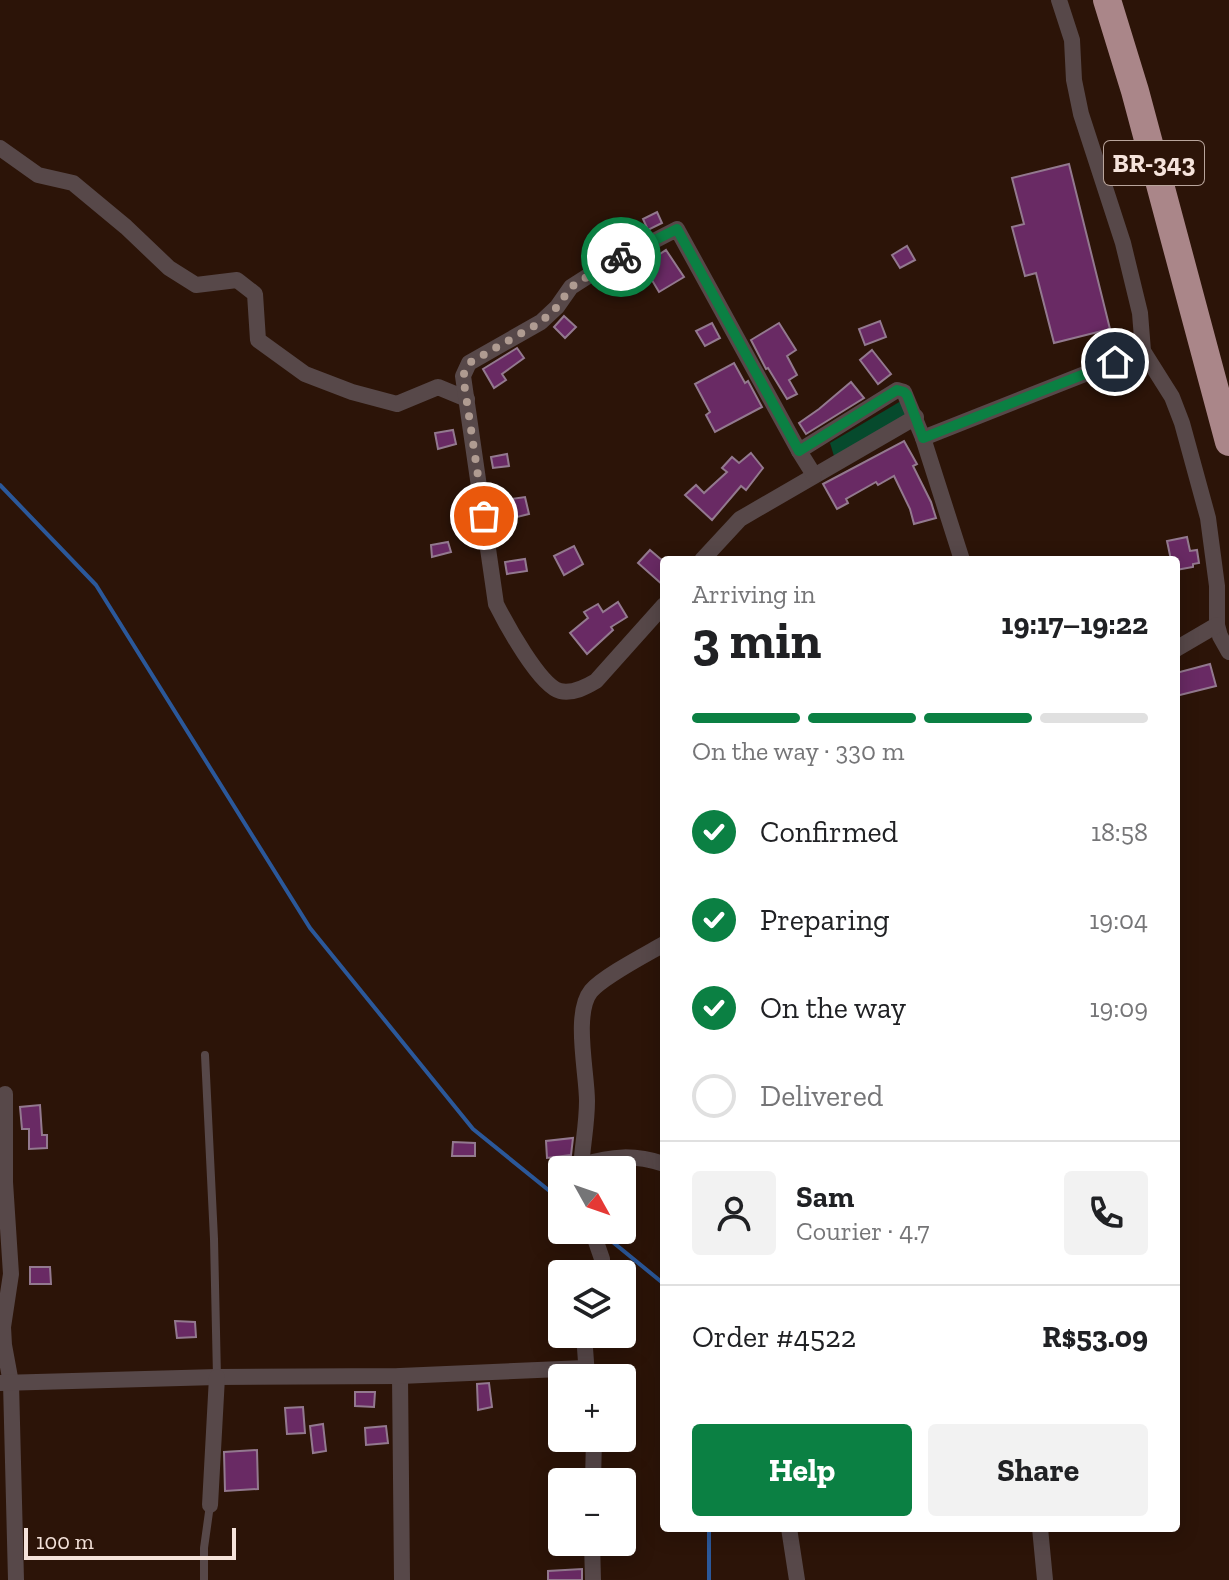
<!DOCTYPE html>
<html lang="en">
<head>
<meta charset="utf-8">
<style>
  :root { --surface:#fff; --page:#f2f2f2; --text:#202124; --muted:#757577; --line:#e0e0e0; --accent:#0b8043 }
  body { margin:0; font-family:"Zilla Slab",serif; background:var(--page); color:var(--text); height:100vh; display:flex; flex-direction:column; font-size:30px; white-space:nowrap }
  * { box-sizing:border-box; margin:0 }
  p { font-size:26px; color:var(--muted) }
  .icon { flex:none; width:44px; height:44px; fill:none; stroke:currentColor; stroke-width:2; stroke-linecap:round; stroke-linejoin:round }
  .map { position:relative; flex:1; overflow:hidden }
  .details { position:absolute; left:660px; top:556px; width:520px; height:976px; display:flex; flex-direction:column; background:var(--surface); border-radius:8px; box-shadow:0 4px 20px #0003 }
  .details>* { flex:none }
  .needle { width:52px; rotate:130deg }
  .fabs { position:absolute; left:548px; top:1156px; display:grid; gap:16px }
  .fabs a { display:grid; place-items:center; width:88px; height:88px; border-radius:8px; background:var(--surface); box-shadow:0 4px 20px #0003; font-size:40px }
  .scale { position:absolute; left:24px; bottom:20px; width:212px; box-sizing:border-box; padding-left:8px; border:4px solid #f5e3db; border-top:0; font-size:22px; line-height:28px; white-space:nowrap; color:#f5e3db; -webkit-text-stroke:6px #2c1408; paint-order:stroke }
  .pin { position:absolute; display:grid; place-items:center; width:68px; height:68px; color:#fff; margin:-34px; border:4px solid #fff; border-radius:50%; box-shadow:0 2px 8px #0007 }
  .courier { position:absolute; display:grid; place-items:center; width:80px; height:80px; margin:-40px; border:6px solid #0b8043; border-radius:50%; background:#fff; color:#222; box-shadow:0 2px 10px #0007 }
  .overview em { font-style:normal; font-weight:700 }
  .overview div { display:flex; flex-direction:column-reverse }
  .overview { display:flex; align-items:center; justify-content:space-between; height:136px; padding:0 32px }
  h1 { font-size:52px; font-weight:700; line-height:60px }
  .bar { display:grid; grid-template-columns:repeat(4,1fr); gap:12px 8px; align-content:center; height:96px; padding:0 32px }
  .bar i { height:10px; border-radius:6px; background:var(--line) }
  .bar .selected { background:var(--accent) }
  .bar p { grid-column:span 4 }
  .line { display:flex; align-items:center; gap:20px; padding:0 32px; border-top:2px solid var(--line) }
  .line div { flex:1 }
  .round { display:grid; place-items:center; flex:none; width:84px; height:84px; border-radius:8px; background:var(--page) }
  ol { padding:0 32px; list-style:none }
  li { display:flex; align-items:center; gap:24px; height:88px }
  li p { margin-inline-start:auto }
  li .icon { padding:8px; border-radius:50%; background:var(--accent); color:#fff; stroke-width:4 }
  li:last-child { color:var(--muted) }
  li i { width:44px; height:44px; border:4px solid var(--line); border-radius:50% }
  .button { display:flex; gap:16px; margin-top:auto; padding:16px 32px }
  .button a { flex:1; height:92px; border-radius:8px; background:var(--accent); color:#fff; font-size:32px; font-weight:700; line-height:92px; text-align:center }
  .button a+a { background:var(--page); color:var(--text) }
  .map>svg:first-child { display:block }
  .green { fill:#064a2d }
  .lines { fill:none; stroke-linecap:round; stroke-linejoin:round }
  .stream { stroke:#2b589a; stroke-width:4 }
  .building { fill:#692a64; stroke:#93798f; stroke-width:2 }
  .lane { stroke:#574849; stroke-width:8 }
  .street { stroke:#574849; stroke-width:16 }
  .highway { stroke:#aa8689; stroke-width:28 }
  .done { stroke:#af9b91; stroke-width:8; stroke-dasharray:0 14.4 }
  .route { stroke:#0b8043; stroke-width:10 }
  .labels { text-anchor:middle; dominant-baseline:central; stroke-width:8; stroke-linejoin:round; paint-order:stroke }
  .shield { fill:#2c1408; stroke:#b9a59c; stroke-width:2 }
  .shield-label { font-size:26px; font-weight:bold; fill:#f5e3db }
</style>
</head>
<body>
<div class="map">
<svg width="1229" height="1580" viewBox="0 0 1229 1580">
  <rect width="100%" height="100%" fill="#2c1408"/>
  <polygon class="green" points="901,401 909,416 834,456 830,443"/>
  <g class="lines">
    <g class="stream">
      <polyline points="0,485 96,585 310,928 473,1129 562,1201"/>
      <polyline points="598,1230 664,1284"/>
      <polyline points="709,1580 709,1528"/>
    </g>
  </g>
  <g class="building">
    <polygon points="1069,164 1110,329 1054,343 1036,273 1025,276 1012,227 1024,224 1012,178"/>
    <polygon points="657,212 662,223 648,230 643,219"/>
    <polygon points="907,246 915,260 900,268 892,255"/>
    <polygon points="666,250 684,277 659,292 643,265"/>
    <polygon points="564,316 576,327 565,338 554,327"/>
    <polygon points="880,321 886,337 865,345 859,329"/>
    <polygon points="712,323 720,338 705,346 696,331"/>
    <polygon points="779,323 796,350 787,356 797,375 789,380 797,394 787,399 768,368 766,369 751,340"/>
    <polygon points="517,348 524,358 502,374 506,380 494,388 483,369"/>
    <polygon points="872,350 891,374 878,384 860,360"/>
    <polygon points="734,363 745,383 748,381 762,407 715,432 706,415 710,412 695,384"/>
    <polygon points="851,382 864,398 806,434 799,423 819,409"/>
    <polygon points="453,430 456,444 438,449 435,433"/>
    <polygon points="904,441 917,464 913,466 931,502 936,518 914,524 910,509 894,476 878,485 876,482 846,499 848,503 837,509 823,484"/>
    <polygon points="751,453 763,468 746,490 741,486 712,520 685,495 696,485 704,493 727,472 722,468 732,457 739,463"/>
    <polygon points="507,454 509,466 493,468 491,457"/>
    <polygon points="525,497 529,514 501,521 497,501"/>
    <polygon points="1187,537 1190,551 1197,550 1199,563 1193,564 1193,567 1176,570 1176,560 1171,560 1167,541"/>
    <polygon points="448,542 451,552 432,557 431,545"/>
    <polygon points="574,546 583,564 564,575 554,556"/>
    <polygon points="650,550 664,562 664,586 638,563"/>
    <polygon points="525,559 527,571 507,574 505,562"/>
    <polygon points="618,602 627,617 611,627 613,630 587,654 570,633 588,618 584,612 598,604 603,612"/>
    <polygon points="1210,664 1216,686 1176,696 1176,673"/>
    <polygon points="40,1105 42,1135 47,1135 47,1148 29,1149 29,1129 22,1129 20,1107"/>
    <polygon points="573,1138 571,1155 547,1158 546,1141"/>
    <polygon points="453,1142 475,1143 475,1156 452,1156"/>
    <polygon points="30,1267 50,1267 51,1284 30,1284"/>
    <polygon points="175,1321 195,1322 196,1337 177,1338"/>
    <polygon points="489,1383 492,1407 478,1410 477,1384"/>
    <polygon points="355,1392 375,1392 374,1407 355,1406"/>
    <polygon points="303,1407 305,1433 287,1434 285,1408"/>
    <polygon points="323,1424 326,1451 313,1453 310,1426"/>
    <polygon points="386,1426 388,1443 366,1445 365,1428"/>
    <polygon points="257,1450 258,1489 225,1491 224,1452"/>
    <polygon points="582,1569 582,1580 548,1580 548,1571"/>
  </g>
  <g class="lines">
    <g class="lane">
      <polyline points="205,1055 214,1239 217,1377"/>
      <polyline points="204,1580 204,1548 210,1505"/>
    </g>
    <g class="street">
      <polyline points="1059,0 1072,40 1074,80 1081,114 1123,243 1140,313 1143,351 1172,397 1182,423 1208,518 1217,586 1217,625 1220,636 1229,652"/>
      <polyline points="0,148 38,175 73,183 126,227 169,268 196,285 237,280 255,294 258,340 305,374 352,392 397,404 438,387 467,399"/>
      <polyline points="923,438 1143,351"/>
      <polyline points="799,451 897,390 904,392 923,438 962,560"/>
      <polyline points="702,560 740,519 916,417"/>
      <path d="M664 605 596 681C586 687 573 694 560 691 540 686 506 624 496 604L463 376 469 363 541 322 557 307 571 287 596 271 677 229 799 451 814 475"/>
      <polyline points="1176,649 1217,625"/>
      <polyline points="5,1094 5,1182 11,1274 3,1327 4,1345 11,1383 16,1580"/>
      <path d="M581 1165C613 1156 633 1154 664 1164"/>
      <path d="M581 1170C582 1147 587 1125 587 1101 587 1073 573 1013 591 991 604 976 645 955 664 944"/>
      <polyline points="592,1230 602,1259 602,1274"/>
      <polyline points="584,1334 587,1376"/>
      <polyline points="400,1376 402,1580"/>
      <polyline points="0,1383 217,1377 400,1376 585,1368"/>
      <polyline points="593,1482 594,1438"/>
      <polyline points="210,1505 217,1377"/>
      <polyline points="789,1528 797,1580"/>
      <polyline points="1040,1528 1045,1580"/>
      <polyline points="592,1542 593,1580"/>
    </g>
    <polyline class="highway" points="1107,0 1135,91 1229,442"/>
  </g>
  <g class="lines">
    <polyline class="done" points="484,516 463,376 469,363 541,322 557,307 571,287 596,271 621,257"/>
    <polyline class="route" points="621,257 677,229 799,451 897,390 904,392 907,395 923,438 1115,362"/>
  </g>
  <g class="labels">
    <rect class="shield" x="1104" y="141" width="100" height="44" rx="6"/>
    <g class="shield-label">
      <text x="1154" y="163">BR-343</text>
    </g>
  </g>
</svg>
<div class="fabs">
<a><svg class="needle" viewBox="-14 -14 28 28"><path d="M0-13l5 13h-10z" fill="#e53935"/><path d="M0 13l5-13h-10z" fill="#757577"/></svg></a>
<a><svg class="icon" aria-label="layers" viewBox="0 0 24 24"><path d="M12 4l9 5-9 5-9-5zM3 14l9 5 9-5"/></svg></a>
<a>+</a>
<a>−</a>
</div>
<div class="scale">100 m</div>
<div class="pin" style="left:484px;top:516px;background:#ea580c"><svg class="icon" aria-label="bag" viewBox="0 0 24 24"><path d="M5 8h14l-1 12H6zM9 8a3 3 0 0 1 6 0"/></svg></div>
<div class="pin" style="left:1115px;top:362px;background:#1f2937"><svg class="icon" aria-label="home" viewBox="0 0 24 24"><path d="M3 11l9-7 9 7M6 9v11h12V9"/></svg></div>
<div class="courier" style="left:621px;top:257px"><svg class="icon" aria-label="bike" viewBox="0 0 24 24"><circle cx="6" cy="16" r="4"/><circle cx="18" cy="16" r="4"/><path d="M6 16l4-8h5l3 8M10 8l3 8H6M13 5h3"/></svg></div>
<section class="details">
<div class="overview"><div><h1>3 min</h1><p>Arriving in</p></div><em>19:17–19:22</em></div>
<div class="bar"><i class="selected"></i><i class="selected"></i><i class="selected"></i><i></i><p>On the way · 330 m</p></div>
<ol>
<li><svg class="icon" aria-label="check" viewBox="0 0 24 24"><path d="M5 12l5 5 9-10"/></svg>Confirmed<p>18:58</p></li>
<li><svg class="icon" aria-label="check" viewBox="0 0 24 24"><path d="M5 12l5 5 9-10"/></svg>Preparing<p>19:04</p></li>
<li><svg class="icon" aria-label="check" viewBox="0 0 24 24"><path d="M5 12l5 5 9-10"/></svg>On the way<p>19:09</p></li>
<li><i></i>Delivered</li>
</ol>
<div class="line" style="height:144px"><a class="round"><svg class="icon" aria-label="person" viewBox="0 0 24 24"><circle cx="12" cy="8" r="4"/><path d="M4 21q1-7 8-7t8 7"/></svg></a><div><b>Sam</b><p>Courier · 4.7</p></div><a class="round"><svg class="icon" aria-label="phone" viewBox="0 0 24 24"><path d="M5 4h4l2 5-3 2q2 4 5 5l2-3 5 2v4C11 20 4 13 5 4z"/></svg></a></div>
<div class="line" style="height:104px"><div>Order #4522</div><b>R$53.09</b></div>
<div class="button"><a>Help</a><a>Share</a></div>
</section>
</div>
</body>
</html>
